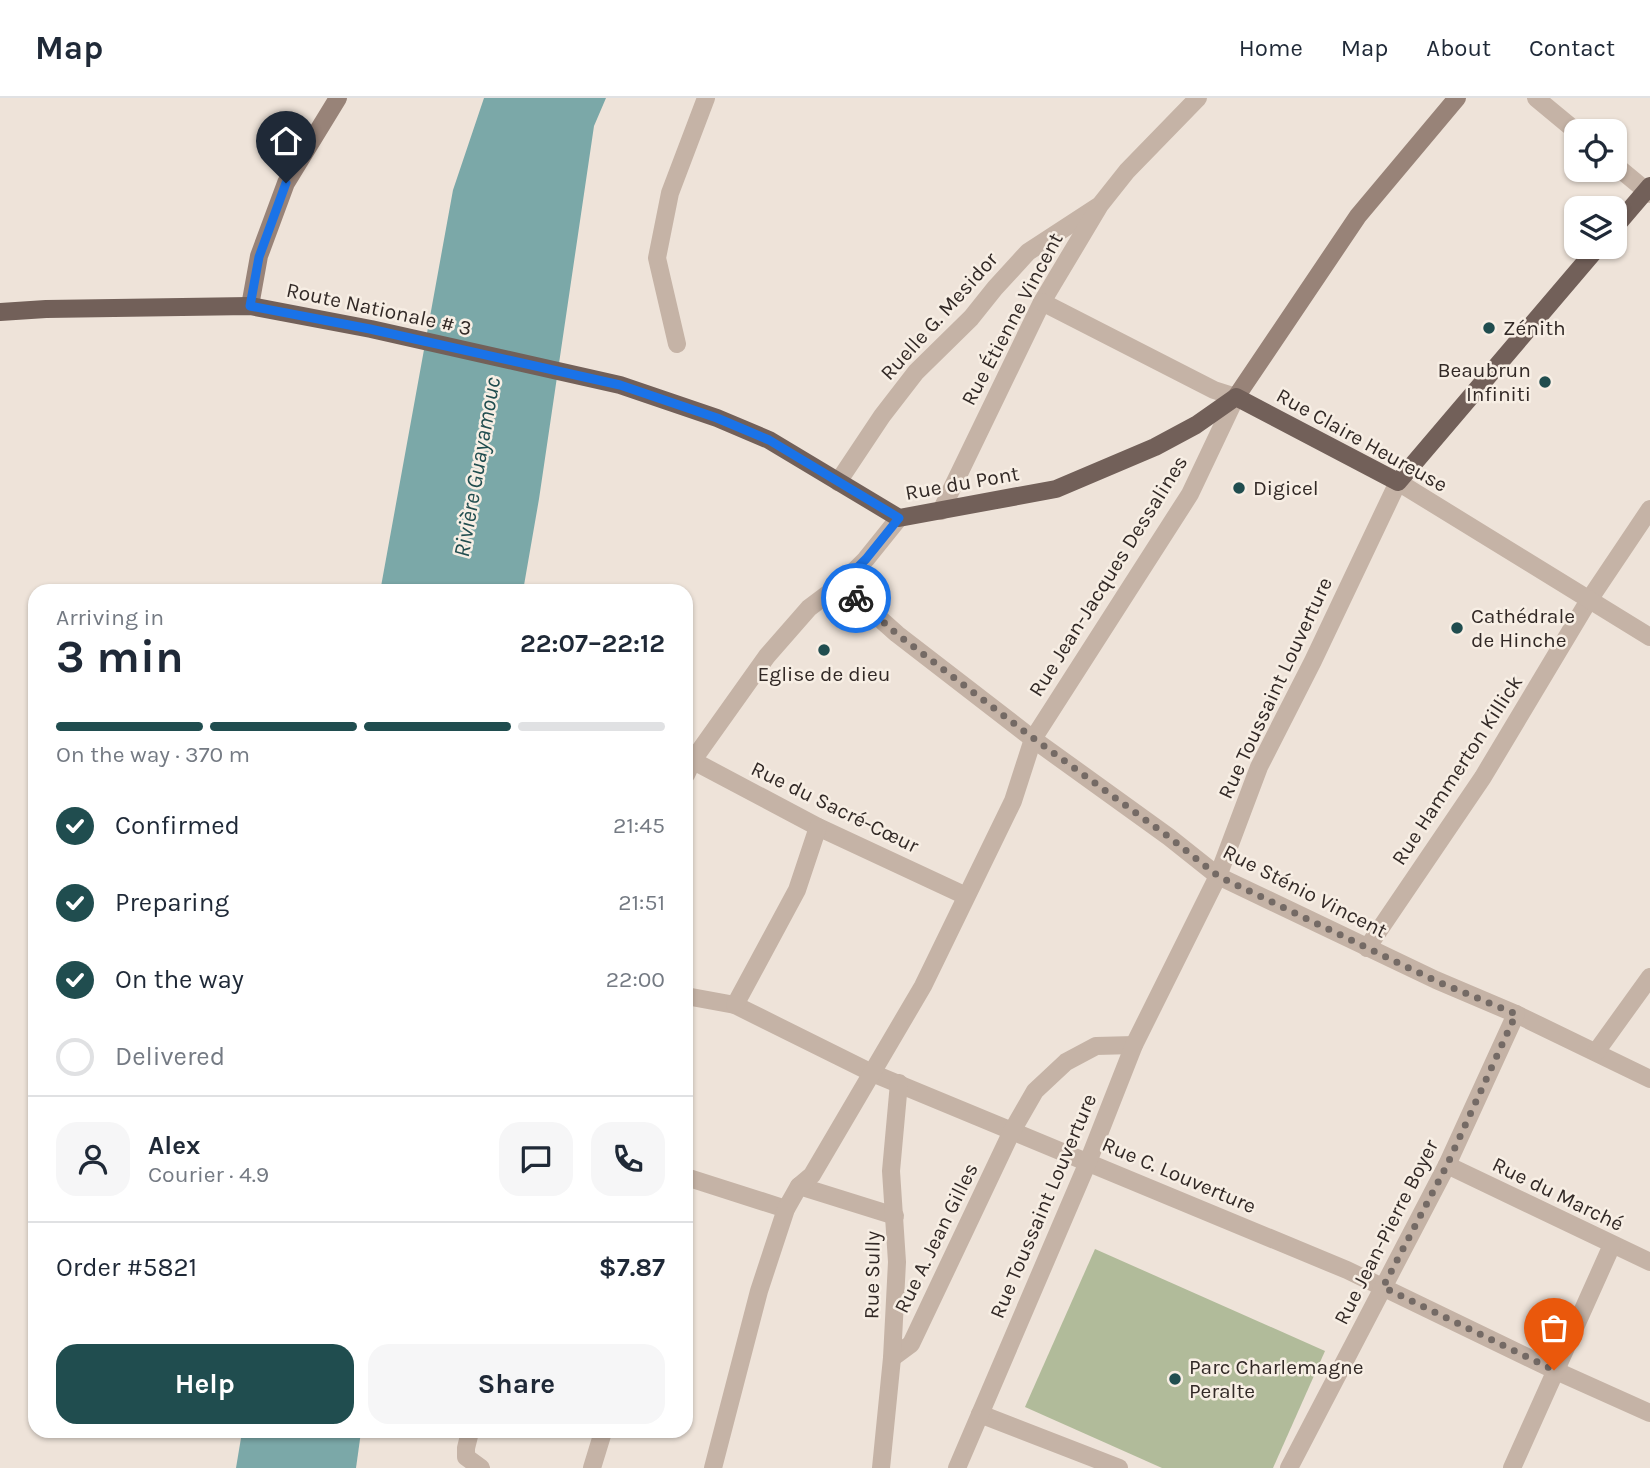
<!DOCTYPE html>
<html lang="en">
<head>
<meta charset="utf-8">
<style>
  :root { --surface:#fff; --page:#f6f6f7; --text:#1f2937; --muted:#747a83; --line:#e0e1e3; --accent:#204d4f }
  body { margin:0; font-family:Karla,sans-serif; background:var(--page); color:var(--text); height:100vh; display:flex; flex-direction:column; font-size:26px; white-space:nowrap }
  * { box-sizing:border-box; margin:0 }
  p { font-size:23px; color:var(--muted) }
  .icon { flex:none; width:38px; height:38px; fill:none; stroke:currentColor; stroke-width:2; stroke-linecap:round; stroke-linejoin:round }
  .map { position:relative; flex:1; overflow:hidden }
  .sheet { position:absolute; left:28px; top:486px; width:665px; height:854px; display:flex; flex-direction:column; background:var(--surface); border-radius:21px; box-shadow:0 2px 5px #0004 }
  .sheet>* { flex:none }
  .fabs { position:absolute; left:1564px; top:21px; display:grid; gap:14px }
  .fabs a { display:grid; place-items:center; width:63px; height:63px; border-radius:14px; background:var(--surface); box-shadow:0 2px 5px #0004; font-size:35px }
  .pin { position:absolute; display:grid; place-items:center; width:60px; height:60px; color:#fff; margin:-72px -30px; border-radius:50% 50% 50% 0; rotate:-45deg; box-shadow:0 0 7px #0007 }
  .pin .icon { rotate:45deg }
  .courier { position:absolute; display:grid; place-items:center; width:70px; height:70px; margin:-35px; border:5px solid #1a73e8; border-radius:50%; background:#fff; color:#222; box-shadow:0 2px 9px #0007 }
  .head em { font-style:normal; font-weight:700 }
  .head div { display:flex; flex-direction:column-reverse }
  .head { display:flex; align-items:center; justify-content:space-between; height:119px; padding:0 28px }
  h1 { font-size:46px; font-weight:700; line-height:52px }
  .bar { display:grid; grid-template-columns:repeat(4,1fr); gap:10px 7px; align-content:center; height:84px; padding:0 28px }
  .bar i { height:9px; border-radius:5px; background:var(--line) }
  .bar .active { background:var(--accent) }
  .bar p { grid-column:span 4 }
  .line { display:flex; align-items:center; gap:18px; padding:0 28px; border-top:2px solid var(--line) }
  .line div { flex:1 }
  .round { display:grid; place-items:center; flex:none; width:74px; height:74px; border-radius:21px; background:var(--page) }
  ol { padding:0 28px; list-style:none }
  li { display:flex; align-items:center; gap:21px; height:77px }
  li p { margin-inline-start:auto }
  li .icon { padding:7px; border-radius:50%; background:var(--accent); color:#fff; stroke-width:4 }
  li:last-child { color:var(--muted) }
  li i { width:38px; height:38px; border:4px solid var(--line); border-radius:50% }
  .action { display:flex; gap:14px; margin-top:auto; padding:14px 28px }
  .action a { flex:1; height:80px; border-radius:21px; background:var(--accent); color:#fff; font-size:28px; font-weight:700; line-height:80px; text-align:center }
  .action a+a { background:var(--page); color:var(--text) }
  header { display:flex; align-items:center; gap:42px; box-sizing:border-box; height:98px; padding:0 35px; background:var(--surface); border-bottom:2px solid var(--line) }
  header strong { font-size:33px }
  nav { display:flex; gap:38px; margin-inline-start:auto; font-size:24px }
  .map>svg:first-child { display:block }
  .green { fill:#b1bb9a }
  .water { fill:#7ba8a8 }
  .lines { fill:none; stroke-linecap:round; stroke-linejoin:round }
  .street { stroke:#c5b3a6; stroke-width:18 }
  .secondary { stroke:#988378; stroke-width:18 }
  .primary { stroke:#726059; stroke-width:18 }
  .done { stroke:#746a65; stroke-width:7; stroke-dasharray:0 12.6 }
  .route { stroke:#1a73e8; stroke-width:9 }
  .poi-dot { fill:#204d4f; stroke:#f7eee4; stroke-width:2.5 }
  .labels { text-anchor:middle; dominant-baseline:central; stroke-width:5; stroke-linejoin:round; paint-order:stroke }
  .street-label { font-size:21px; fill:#322926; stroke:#f7eee4 }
  .poi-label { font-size:21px; fill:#322926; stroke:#f7eee4; text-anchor:start }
  .water-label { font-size:23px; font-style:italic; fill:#204d4f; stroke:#f7eee4 }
</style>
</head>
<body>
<header>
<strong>Map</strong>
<nav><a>Home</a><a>Map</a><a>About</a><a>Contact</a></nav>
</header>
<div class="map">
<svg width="1650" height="1370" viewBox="0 0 1650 1370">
  <rect width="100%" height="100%" fill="#eee3d9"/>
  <polygon class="green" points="1095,1151 1325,1253 1273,1370 1162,1370 1025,1309"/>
  <g class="water">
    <polygon points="484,0 606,0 594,28 539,401 523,493 380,494 453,92"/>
    <polygon points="242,1334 361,1334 356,1370 236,1370"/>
  </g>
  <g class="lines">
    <g class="street">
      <polyline points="1536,0 1577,34"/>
      <polyline points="1615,67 1650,96"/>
      <polyline points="677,246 657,160 670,95 706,0"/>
      <polyline points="838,384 882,318 916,274 971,220 995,190 1028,154 1097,109"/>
      <polyline points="941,413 1042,204 1100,107 1127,73 1198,0"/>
      <polyline points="841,486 897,536 1033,641 1169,739 1218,778 1436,882 1516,916 1650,981"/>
      <polyline points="686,659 818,729 966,798"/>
      <polyline points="686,677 693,662 767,558 809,510 841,486 866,461 899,420"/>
      <polyline points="1367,850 1483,679 1589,502 1650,411"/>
      <polyline points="686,898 735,907 872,975 1347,1172 1554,1272 1650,1315"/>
      <polyline points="735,907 797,792 818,729"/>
      <polyline points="1596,954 1650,879"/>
      <polyline points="1447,1067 1650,1164"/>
      <polyline points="686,1079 786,1111"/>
      <polyline points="799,1088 895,1118"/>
      <polyline points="892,1260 911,1246 1012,1033 1035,993 1066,964 1096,948 1134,947"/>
      <polyline points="980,1316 1119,1370"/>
      <polyline points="470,1334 466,1350 466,1359 481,1370"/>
      <polyline points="592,1370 603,1334"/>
      <polyline points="713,1370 759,1193 786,1111 799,1088 812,1077 923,888 1013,703 1033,641 1190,396 1236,299 1214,292 1042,204"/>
      <polyline points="881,1370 892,1260 897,1164 891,1073 899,985"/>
      <polyline points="957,1370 1088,1064 1134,947 1218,778 1259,669 1313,563 1398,384 1650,539"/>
      <polyline points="1289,1370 1447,1067 1516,916"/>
      <polyline points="1512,1370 1612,1147"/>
    </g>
    <g class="secondary">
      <polyline points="250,208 259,158 286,85 338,0"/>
      <polyline points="1236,299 1358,118 1457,0"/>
    </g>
    <g class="primary">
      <polyline points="1615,129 1650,88"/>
      <polyline points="0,214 46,211 250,208 371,231 620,287 717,320 769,342 899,420 1056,391 1155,349 1196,327 1236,299 1398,384 1598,149"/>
    </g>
  </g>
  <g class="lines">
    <polyline class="done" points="856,500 897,536 1033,640 1169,739 1218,778 1436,883 1516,916 1447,1067 1383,1189 1554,1272"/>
    <polyline class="route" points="286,85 259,159 250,208 370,231 620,287 717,320 769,342 899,420 866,461 841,486 856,500"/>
  </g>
  <g class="poi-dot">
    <circle cx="1489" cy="230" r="7"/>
    <circle cx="1545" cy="284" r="7"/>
    <circle cx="1239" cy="390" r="7"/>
    <circle cx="1457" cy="530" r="7"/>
    <circle cx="824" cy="552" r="7"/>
    <circle cx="1175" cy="1281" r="7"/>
  </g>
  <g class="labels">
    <g class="street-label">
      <text transform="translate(379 211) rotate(12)">Route Nationale # 3</text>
      <text transform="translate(939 218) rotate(-48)">Ruelle G. Mesidor</text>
      <text transform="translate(1012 221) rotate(-62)">Rue Étienne Vincent</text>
      <text transform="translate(1362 342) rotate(29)">Rue Claire Heureuse</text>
      <text transform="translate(962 385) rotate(-10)">Rue du Pont</text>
      <text transform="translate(1108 478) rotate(-58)">Rue Jean-Jacques Dessalines</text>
      <text transform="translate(1275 590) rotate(-65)">Rue Toussaint Louverture</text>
      <text transform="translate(1457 672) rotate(-57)">Rue Hammerton Killick</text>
      <text transform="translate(835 709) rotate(26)">Rue du Sacré-Cœur</text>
      <text transform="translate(1305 793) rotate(27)">Rue Sténio Vincent</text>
      <text transform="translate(1179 1077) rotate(23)">Rue C. Louverture</text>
      <text transform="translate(1558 1096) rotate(26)">Rue du Marché</text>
      <text transform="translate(1043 1108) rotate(-67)">Rue Toussaint Louverture</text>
      <text transform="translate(1386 1134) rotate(-63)">Rue Jean-Pierre Boyer</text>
      <text transform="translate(936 1140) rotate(-64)">Rue A. Jean Gilles</text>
      <text transform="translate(872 1177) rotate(-89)">Rue Sully</text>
    </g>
    <g class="poi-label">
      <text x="1503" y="230">Zénith</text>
      <text x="1531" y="272" text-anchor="end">Beaubrun<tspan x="1531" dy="24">Infiniti</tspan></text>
      <text x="1253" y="390">Digicel</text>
      <text x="1471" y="518">Cathédrale<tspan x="1471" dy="24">de Hinche</tspan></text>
      <text x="824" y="576" text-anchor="middle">Eglise de dieu</text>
      <text x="1189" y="1269">Parc Charlemagne<tspan x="1189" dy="24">Peralte</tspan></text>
    </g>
    <g class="water-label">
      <text transform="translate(477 369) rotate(-80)">Rivière Guayamouc</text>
    </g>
  </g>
</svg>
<div class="fabs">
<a><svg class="icon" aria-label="locate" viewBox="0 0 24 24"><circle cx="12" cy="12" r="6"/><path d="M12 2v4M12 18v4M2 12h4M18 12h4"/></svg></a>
<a><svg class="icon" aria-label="layers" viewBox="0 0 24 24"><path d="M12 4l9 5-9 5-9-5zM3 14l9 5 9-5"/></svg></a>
</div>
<div class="pin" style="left:1554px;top:1272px;background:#ea580c"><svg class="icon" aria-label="bag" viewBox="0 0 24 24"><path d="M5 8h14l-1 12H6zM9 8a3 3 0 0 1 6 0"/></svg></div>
<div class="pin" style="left:286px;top:85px;background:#1f2937"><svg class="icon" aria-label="home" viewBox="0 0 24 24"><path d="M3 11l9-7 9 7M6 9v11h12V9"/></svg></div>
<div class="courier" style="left:856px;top:500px"><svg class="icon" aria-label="bike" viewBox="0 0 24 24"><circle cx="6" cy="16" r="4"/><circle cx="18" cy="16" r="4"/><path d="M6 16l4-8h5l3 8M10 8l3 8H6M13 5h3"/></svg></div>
<section class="sheet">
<div class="head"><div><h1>3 min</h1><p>Arriving in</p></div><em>22:07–22:12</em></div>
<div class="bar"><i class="active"></i><i class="active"></i><i class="active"></i><i></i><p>On the way · 370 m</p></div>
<ol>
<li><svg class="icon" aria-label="check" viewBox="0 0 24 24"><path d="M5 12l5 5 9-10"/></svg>Confirmed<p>21:45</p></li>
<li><svg class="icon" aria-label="check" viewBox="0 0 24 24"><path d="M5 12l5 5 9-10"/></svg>Preparing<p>21:51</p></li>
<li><svg class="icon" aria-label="check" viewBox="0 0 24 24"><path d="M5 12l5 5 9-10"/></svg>On the way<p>22:00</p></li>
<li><i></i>Delivered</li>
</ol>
<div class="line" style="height:126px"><a class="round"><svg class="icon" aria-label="person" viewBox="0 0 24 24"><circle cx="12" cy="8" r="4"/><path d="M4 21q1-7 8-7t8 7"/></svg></a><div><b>Alex</b><p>Courier · 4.9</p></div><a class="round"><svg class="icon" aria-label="chat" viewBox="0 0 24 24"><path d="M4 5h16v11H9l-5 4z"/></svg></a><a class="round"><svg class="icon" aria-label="phone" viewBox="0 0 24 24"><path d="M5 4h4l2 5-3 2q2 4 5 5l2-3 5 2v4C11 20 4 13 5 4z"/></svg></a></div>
<div class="line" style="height:91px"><div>Order #5821</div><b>$7.87</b></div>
<div class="action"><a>Help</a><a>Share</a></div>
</section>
</div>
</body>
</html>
